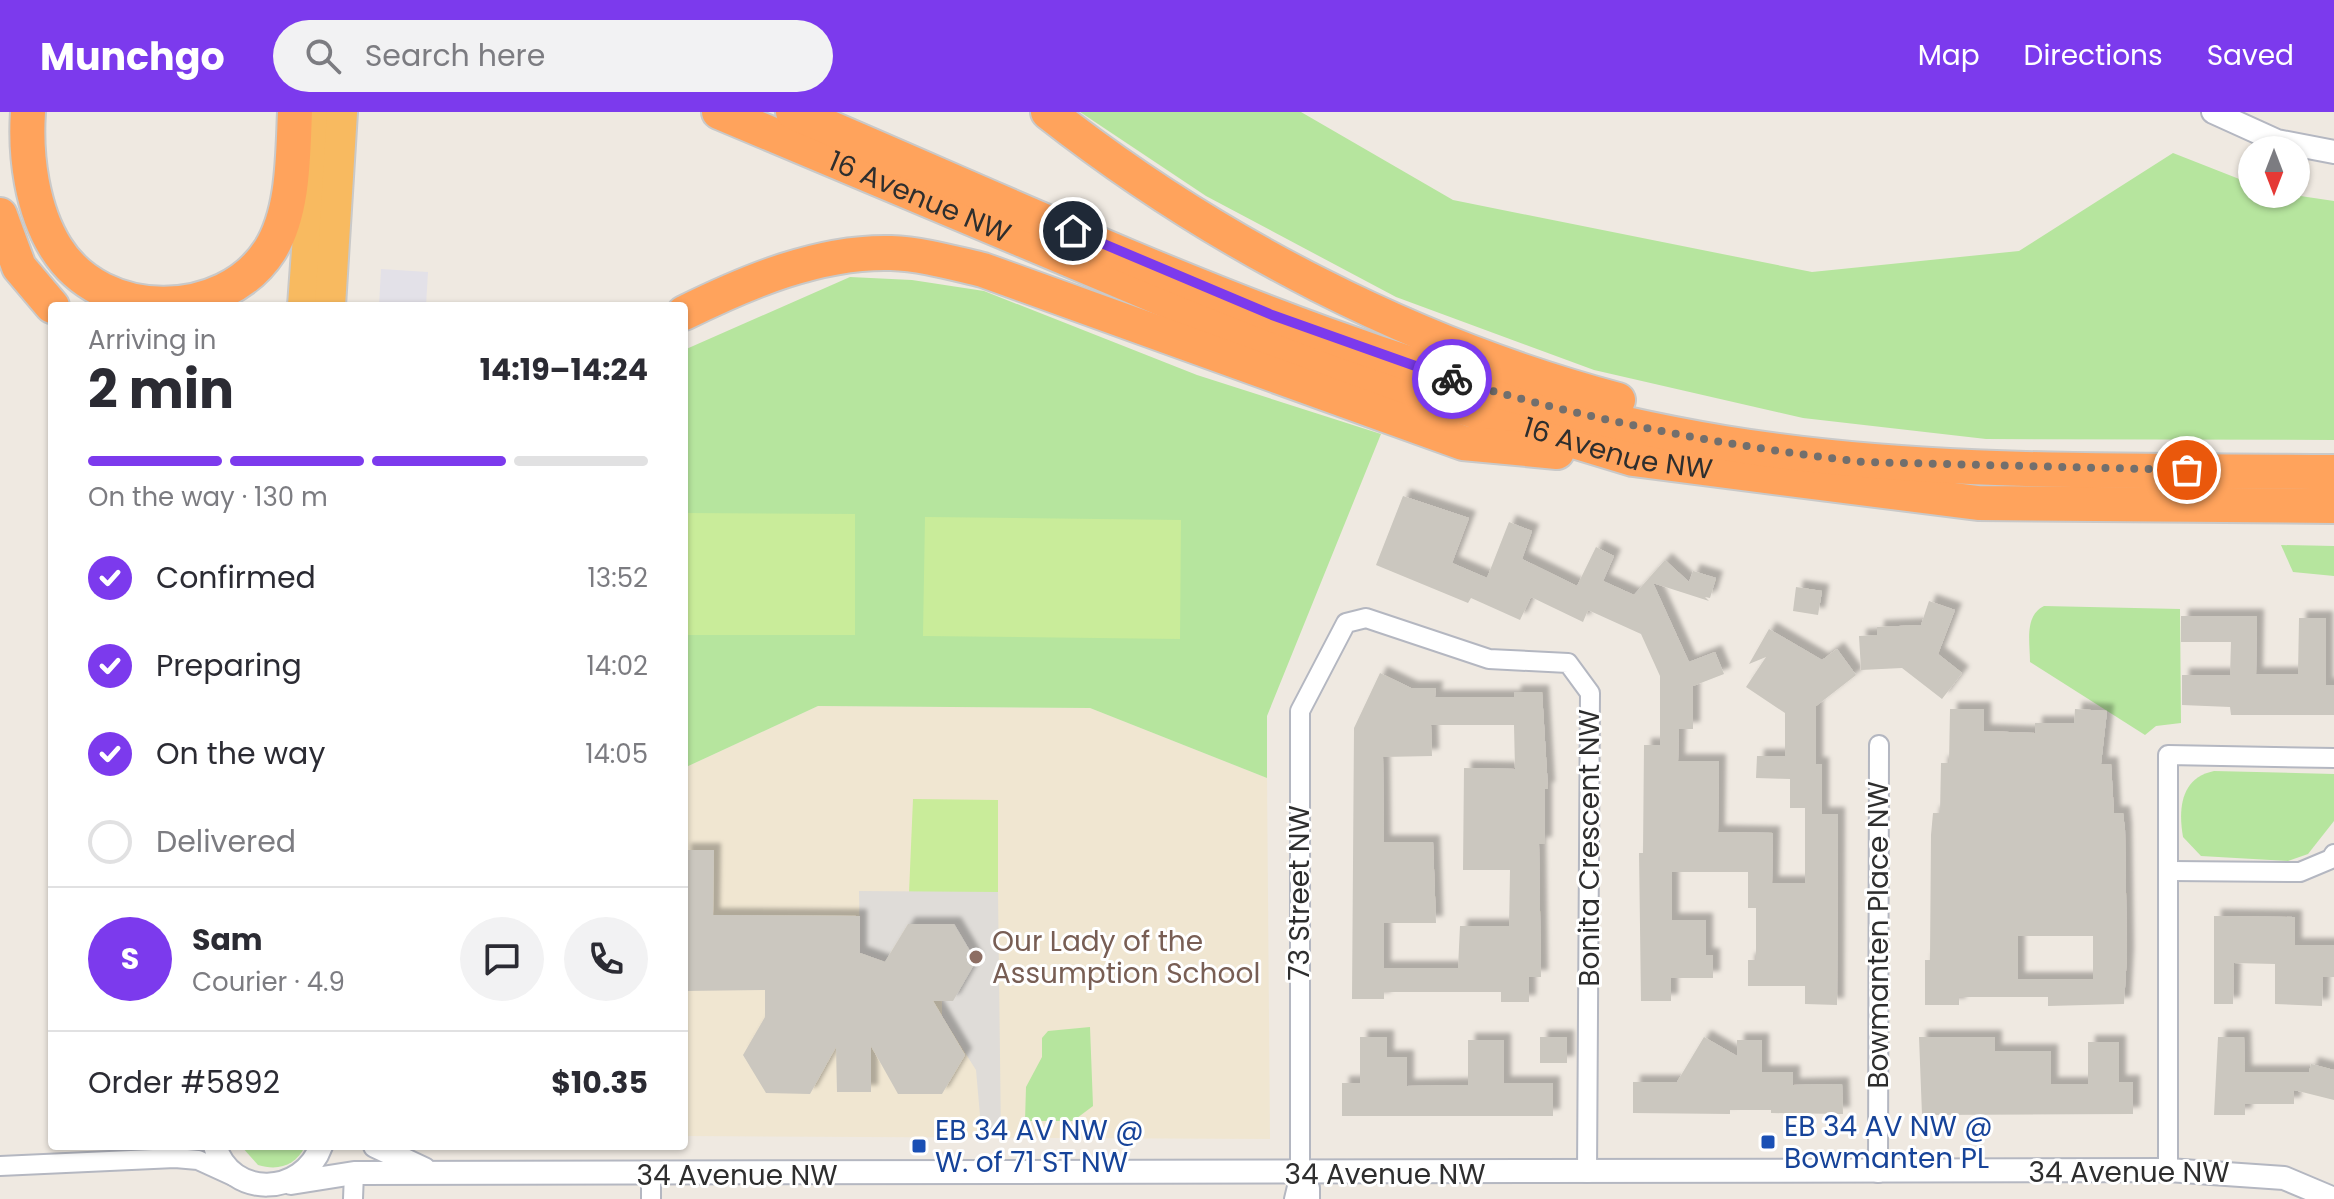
<!DOCTYPE html>
<html lang="en">
<head>
<meta charset="utf-8">
<style>
  :root { --surface:#fff; --page:#f2f2f3; --text:#2b2b33; --muted:#7c7c81; --line:#e1e1e2; --accent:#7c3aed }
  body { margin:0; font-family:Poppins,sans-serif; background:var(--page); color:var(--text); height:100vh; display:flex; flex-direction:column; font-size:30px; white-space:nowrap }
  * { box-sizing:border-box; margin:0 }
  p { font-size:26px; color:var(--muted) }
  .icon { flex:none; width:44px; height:44px; fill:none; stroke:currentColor; stroke-width:2; stroke-linecap:round; stroke-linejoin:round }
  .map { position:relative; flex:1; overflow:hidden }
  .sheet { position:absolute; left:48px; top:190px; width:640px; height:848px; display:flex; flex-direction:column; background:var(--surface); border-radius:8px; box-shadow:0 2px 6px #0004 }
  .sheet>* { flex:none }
  .needle { width:52px; rotate:180deg }
  .controls { position:absolute; left:2238px; top:24px; display:grid; gap:16px }
  .controls a { display:grid; place-items:center; width:72px; height:72px; border-radius:50%; background:var(--surface); box-shadow:0 2px 6px #0004; font-size:40px }
  .pin { position:absolute; display:grid; place-items:center; width:68px; height:68px; color:#fff; margin:-34px; border:4px solid #fff; border-radius:50%; box-shadow:0 2px 8px #0007 }
  .courier { position:absolute; display:grid; place-items:center; width:80px; height:80px; margin:-40px; border:6px solid #7c3aed; border-radius:50%; background:#fff; color:#222; box-shadow:0 2px 10px #0007 }
  .headline em { font-style:normal; font-weight:700 }
  .headline div { display:flex; flex-direction:column-reverse }
  .headline { display:flex; align-items:center; justify-content:space-between; height:136px; padding:0 40px }
  h1 { font-size:52px; font-weight:700; line-height:60px }
  .bar { display:grid; grid-template-columns:repeat(4,1fr); gap:12px 8px; align-content:center; height:96px; padding:0 40px }
  .bar i { height:10px; border-radius:6px; background:var(--line) }
  .bar .on { background:var(--accent) }
  .bar p { grid-column:span 4 }
  .line { display:flex; align-items:center; gap:20px; padding:0 40px; border-top:2px solid var(--line) }
  .line div { flex:1 }
  .round { display:grid; place-items:center; flex:none; width:84px; height:84px; border-radius:42px; background:var(--page) }
  ol { padding:0 40px; list-style:none }
  li { display:flex; align-items:center; gap:24px; height:88px }
  li p { margin-inline-start:auto }
  li .icon { padding:8px; border-radius:50%; background:var(--accent); color:#fff; stroke-width:4 }
  li:last-child { color:var(--muted) }
  li i { width:44px; height:44px; border:4px solid var(--line); border-radius:50% }
  header { display:flex; align-items:center; gap:48px; box-sizing:border-box; height:112px; padding:0 40px; background:var(--accent); color:#fff }
  header strong { font-size:38px }
  nav { display:flex; gap:44px; margin-inline-start:auto; font-size:28px }
  .search { width:560px; height:72px; background:var(--page); display:flex; align-items:center; gap:20px; box-sizing:border-box; padding:0 28px; border-radius:44px; color:var(--muted); font-size:30px }
  .map>svg:first-child { display:block }
  .industrial { fill:#e3e1e8 }
  .education { fill:#f0e6d1 }
  .green { fill:#b6e59e }
  .pitch { fill:#c9ec9a }
  .plaza { fill:#dfdcd8 }
  .building { fill:#cbc7bf; fill-rule:evenodd; filter:url(#shadow) }
  .lines { fill:none; stroke-linecap:round; stroke-linejoin:round }
  .minor-casing { stroke:#b4b7c1; stroke-width:22 }
  .tertiary-casing { stroke:#b4b7c1; stroke-width:26 }
  .trunk-casing { stroke:#c9c9c9; stroke-width:34 }
  .motorway-casing { stroke:#c9c9c9; stroke-width:38 }
  .minor { stroke:#fff; stroke-width:18 }
  .tertiary { stroke:#fff; stroke-width:22 }
  .trunk { stroke:#f8ba60; stroke-width:30 }
  .motorway { stroke:#ffa35c; stroke-width:34 }
  .done { stroke:#726f6d; stroke-width:8; stroke-dasharray:0 14.4 }
  .route { stroke:#7c3aed; stroke-width:10 }
  .education-dot { fill:#8d6e63; stroke:#fff; stroke-width:3 }
  .transit-dot { fill:#1a4fb4; stroke:#fff; stroke-width:3 }
  .labels { text-anchor:middle; dominant-baseline:central; stroke-width:6; stroke-linejoin:round; paint-order:stroke }
  .street-label { font-size:28px; fill:#2e2e2e; stroke:#fff }
  .education-label { font-size:28px; fill:#785e54; stroke:#fff; text-anchor:start }
  .transit-label { font-size:28px; fill:#164399; stroke:#fff; text-anchor:start }
</style>
</head>
<body>
<header>
<strong>Munchgo</strong>
<div class="search"><svg class="icon" aria-label="search" viewBox="0 0 24 24"><circle cx="10" cy="10" r="6"/><path d="M15 15l6 6"/></svg>Search here</div>
<nav><a>Map</a><a>Directions</a><a>Saved</a></nav>
</header>
<div class="map">
<svg width="2334" height="1087" viewBox="0 0 2334 1087">
  <defs>
    <filter id="shadow"><feDropShadow dx="7" dy="-7" stdDeviation="2" flood-color="#0004"/></filter>
  </defs>
  <rect width="100%" height="100%" fill="#efe9e1"/>
  <polygon class="industrial" points="381,157 428,160 426,194 379,194"/>
  <polygon class="education" points="818,594 1090,596 1267,666 1270,1027 684,1024 684,656"/>
  <g class="green">
    <polygon points="1080,0 1301,0 1453,88 1812,160 2019,139 2173,41 2252,72 2252,82 2287,82 2334,89 2334,328 1986,327 1803,306 1594,258 1396,185 1206,84"/>
    <polygon points="850,165 912,168 984,179 1197,263 1381,322 1267,604 1267,666 1090,596 818,594 684,656 684,238"/>
    <polygon points="2281,433 2334,434 2334,464 2293,460"/>
    <path d="M2044 494 2180 497 2181 611 2156 614 2145 623 2030 550C2030 530 2024 504 2044 494Z"/>
    <path d="M2214 659 2334 662V709L2308 742 2288 749 2201 744 2183 725C2178 696 2181 666 2214 659Z"/>
    <polygon points="1090,915 1093,994 1073,1009 1025,1009 1026,975 1042,945 1042,926 1048,919"/>
    <path d="M241 1034H305C296 1054 278 1059 258 1053Z"/>
  </g>
  <g class="pitch">
    <polygon points="684,401 855,402 855,523 684,523"/>
    <polygon points="925,405 1181,408 1180,527 923,524"/>
    <polygon points="913,687 998,688 998,780 909,781"/>
  </g>
  <polygon class="plaza" points="859,779 998,780 1001,1026 982,1026 976,958 942,904 942,889 953,888 954,812 908,812 885,850 860,841"/>
  <g class="building">
    <polygon points="1403,384 1469,406 1452,451 1487,466 1509,410 1532,419 1522,447 1577,474 1596,435 1614,444 1603,469 1634,483 1665,448 1689,470 1693,459 1716,466 1710,486 1705,485 1709,489 1653,471 1689,550 1715,540 1724,562 1693,574 1693,617 1679,617 1678,649 1719,649 1718,720 1773,721 1772,771 1805,771 1805,696 1790,696 1790,667 1756,666 1757,644 1785,644 1785,601 1746,575 1766,545 1749,552 1769,517 1822,548 1837,537 1856,563 1816,594 1816,652 1822,652 1822,702 1838,702 1837,893 1805,892 1805,874 1748,874 1748,848 1756,848 1756,796 1748,796 1748,760 1672,760 1672,808 1706,808 1706,843 1713,843 1713,866 1671,866 1671,889 1641,889 1639,741 1643,741 1644,633 1660,633 1660,564 1641,522 1588,498 1583,510 1531,485 1520,508 1471,486 1468,491 1376,453"/>
    <polygon points="1796,475 1822,479 1818,503 1793,499"/>
    <polygon points="1929,489 1955,498 1938,542 1962,561 1942,587 1902,556 1861,558 1859,524 1877,523 1877,515 1921,513"/>
    <polygon points="2181,504 2257,504 2256,562 2298,562 2299,506 2326,506 2326,573 2334,573 2334,603 2231,603 2230,595 2182,593 2182,563 2230,563 2231,530 2181,530"/>
    <path d="M1380 561 1411 576H1436L1435 585H1514V580H1542L1548 677H1545V732H1539L1541 865H1529V890H1501V880H1384V887H1352L1354 616ZM1431 613H1514L1515 657 1464 656 1463 758H1510L1509 814H1460L1458 856H1384V811H1436L1433 730H1384L1383 645 1432 644Z"/>
    <path d="M1950 597H1984V619L2035 621V611H2074L2075 597 2107 599 2101 652H2111L2114 701H2123L2125 718 2127 843 2124 892 2048 894V885H1959V893H1925V848H1930L1931 723 1933 701H1940L1941 651H1949ZM2018 824H2093V867H2018Z"/>
    <polygon points="684,738 714,738 713,803 860,804 860,841 885,850 908,812 954,812 976,849 953,889 933,889 965,943 942,982 898,982 871,934 871,980 837,980 836,935 810,982 766,981 743,943 765,905 765,878 684,879"/>
    <polygon points="2214,804 2295,805 2295,833 2334,833 2334,865 2323,865 2322,894 2275,892 2275,852 2234,851 2233,892 2214,892"/>
    <polygon points="1360,925 1387,925 1387,945 1407,945 1407,974 1468,973 1468,928 1504,928 1504,971 1553,971 1553,1004 1342,1004 1342,971 1360,971"/>
    <rect x="1540" y="925" width="27" height="26"/>
    <polygon points="1704,925 1737,944 1737,928 1762,928 1762,960 1793,960 1793,973 1842,972 1843,1002 1771,1001 1771,998 1730,998 1730,1002 1633,1001 1633,970 1677,970"/>
    <polygon points="1919,925 1995,925 1995,939 2051,939 2051,972 2088,972 2088,930 2119,930 2119,970 2133,970 2133,1002 1922,1003"/>
    <polygon points="2218,925 2244,925 2245,960 2309,960 2311,952 2334,958 2334,988 2294,978 2294,992 2245,992 2245,1003 2214,1003"/>
  </g>
  <g class="lines">
    <defs>
      <g id="minor">
        <polyline points="2171,759 2300,760 2331,747 2334,742"/>
        <polyline points="0,1054 175,1046 198,1048 233,1064"/>
        <polyline points="2168,1058 2168,643 2334,646"/>
        <polyline points="1878,1061 1879,633"/>
        <polyline points="1300,1062 1310,1076 1310,1087"/>
        <polyline points="651,1063 651,1087"/>
        <polyline points="353,1087 354,1061"/>
        <polyline points="1294,1087 1300,1062 1300,599 1346,511 1366,506 1489,547 1568,551 1590,581 1587,1061"/>
      </g>
      <g id="tertiary">
        <polyline points="2213,0 2277,29 2334,40"/>
        <path d="M215 1034C231 1087 303 1084 321 1034"/>
        <polyline points="375,1034 424,1057"/>
        <polyline points="291,1071 354,1061 2168,1058 2284,1066 2334,1087"/>
      </g>
      <g id="trunk">
        <polyline points="303,194 317,0"/>
        <polyline points="330,194 342,0"/>
      </g>
      <g id="motorway">
        <path d="M28 0C25 44 32 98 56 136 102 210 224 210 270 138 294 100 293 43 295 0"/>
        <path id="s1" d="M719 0 1310 249 1633 347 1978 391 2334 394"/>
        <path d="M793 0C1096 129 1396 277 1724 331 1925 364 2131 358 2334 360"/>
        <path d="M1048 0C1215 131 1412 233 1618 288"/>
        <polyline points="0,103 19,155 52,194"/>
        <path d="M684 201C747 170 819 139 891 141 922 142 953 151 983 158L1463 331 1557 340"/>
      </g>
    </defs>
    <use href="#minor" class="minor-casing"/>
    <use href="#tertiary" class="tertiary-casing"/>
    <use href="#trunk" class="trunk-casing"/>
    <use href="#motorway" class="motorway-casing"/>
    <use href="#minor" class="minor"/>
    <use href="#tertiary" class="tertiary"/>
    <use href="#trunk" class="trunk"/>
    <use href="#motorway" class="motorway"/>
  </g>
  <g class="lines">
    <path class="done" d="M1452 267C1586 308 1724 334 1863 350L2187 358"/>
    <polyline class="route" points="1073,119 1272,203 1452,267"/>
  </g>
  <circle class="education-dot" cx="976" cy="845" r="8"/>
  <g class="transit-dot">
    <rect x="1760" y="1022" width="16" height="16" rx="4"/>
    <rect x="911" y="1026" width="16" height="16" rx="4"/>
  </g>
  <g class="labels">
    <g class="street-label">
      <text stroke="none"><textPath href="#s1" startOffset="218">16 Avenue NW</textPath></text>
      <text stroke="none"><textPath href="#s1" startOffset="962">16 Avenue NW</textPath></text>
      <text transform="translate(1589 736) rotate(-90)">Bonita Crescent NW</text>
      <text transform="translate(1299 781) rotate(-90)">73 Street NW</text>
      <text transform="translate(1878 823) rotate(-90)">Bowmanten Place NW</text>
      <text x="2129" y="1060">34 Avenue NW</text>
      <text x="1385" y="1062">34 Avenue NW</text>
      <text x="737" y="1063">34 Avenue NW</text>
    </g>
    <g class="education-label">
      <text x="992" y="829">Our Lady of the<tspan x="992" dy="32">Assumption School</tspan></text>
    </g>
    <g class="transit-label">
      <text x="1784" y="1014">EB 34 AV NW @<tspan x="1784" dy="32">Bowmanten PL</tspan></text>
      <text x="935" y="1018">EB 34 AV NW @<tspan x="935" dy="32">W. of 71 ST NW</tspan></text>
    </g>
  </g>
</svg>
<div class="controls">
<a><svg class="needle" viewBox="-14 -14 28 28"><path d="M0-13l5 13h-10z" fill="#e53935"/><path d="M0 13l5-13h-10z" fill="#7c7c81"/></svg></a>
</div>
<div class="pin" style="left:2187px;top:358px;background:#ea580c"><svg class="icon" aria-label="bag" viewBox="0 0 24 24"><path d="M5 8h14l-1 12H6zM9 8a3 3 0 0 1 6 0"/></svg></div>
<div class="pin" style="left:1073px;top:119px;background:#1f2937"><svg class="icon" aria-label="home" viewBox="0 0 24 24"><path d="M3 11l9-7 9 7M6 9v11h12V9"/></svg></div>
<div class="courier" style="left:1452px;top:267px"><svg class="icon" aria-label="bike" viewBox="0 0 24 24"><circle cx="6" cy="16" r="4"/><circle cx="18" cy="16" r="4"/><path d="M6 16l4-8h5l3 8M10 8l3 8H6M13 5h3"/></svg></div>
<section class="sheet">
<div class="headline"><div><h1>2 min</h1><p>Arriving in</p></div><em>14:19–14:24</em></div>
<div class="bar"><i class="on"></i><i class="on"></i><i class="on"></i><i></i><p>On the way · 130 m</p></div>
<ol>
<li><svg class="icon" aria-label="check" viewBox="0 0 24 24"><path d="M5 12l5 5 9-10"/></svg>Confirmed<p>13:52</p></li>
<li><svg class="icon" aria-label="check" viewBox="0 0 24 24"><path d="M5 12l5 5 9-10"/></svg>Preparing<p>14:02</p></li>
<li><svg class="icon" aria-label="check" viewBox="0 0 24 24"><path d="M5 12l5 5 9-10"/></svg>On the way<p>14:05</p></li>
<li><i></i>Delivered</li>
</ol>
<div class="line" style="height:144px"><b class="round" style="background:var(--accent);color:#fff">S</b><div><b>Sam</b><p>Courier · 4.9</p></div><a class="round"><svg class="icon" aria-label="chat" viewBox="0 0 24 24"><path d="M4 5h16v11H9l-5 4z"/></svg></a><a class="round"><svg class="icon" aria-label="phone" viewBox="0 0 24 24"><path d="M5 4h4l2 5-3 2q2 4 5 5l2-3 5 2v4C11 20 4 13 5 4z"/></svg></a></div>
<div class="line" style="height:104px"><div>Order #5892</div><b>$10.35</b></div>
</section>
</div>
</body>
</html>
